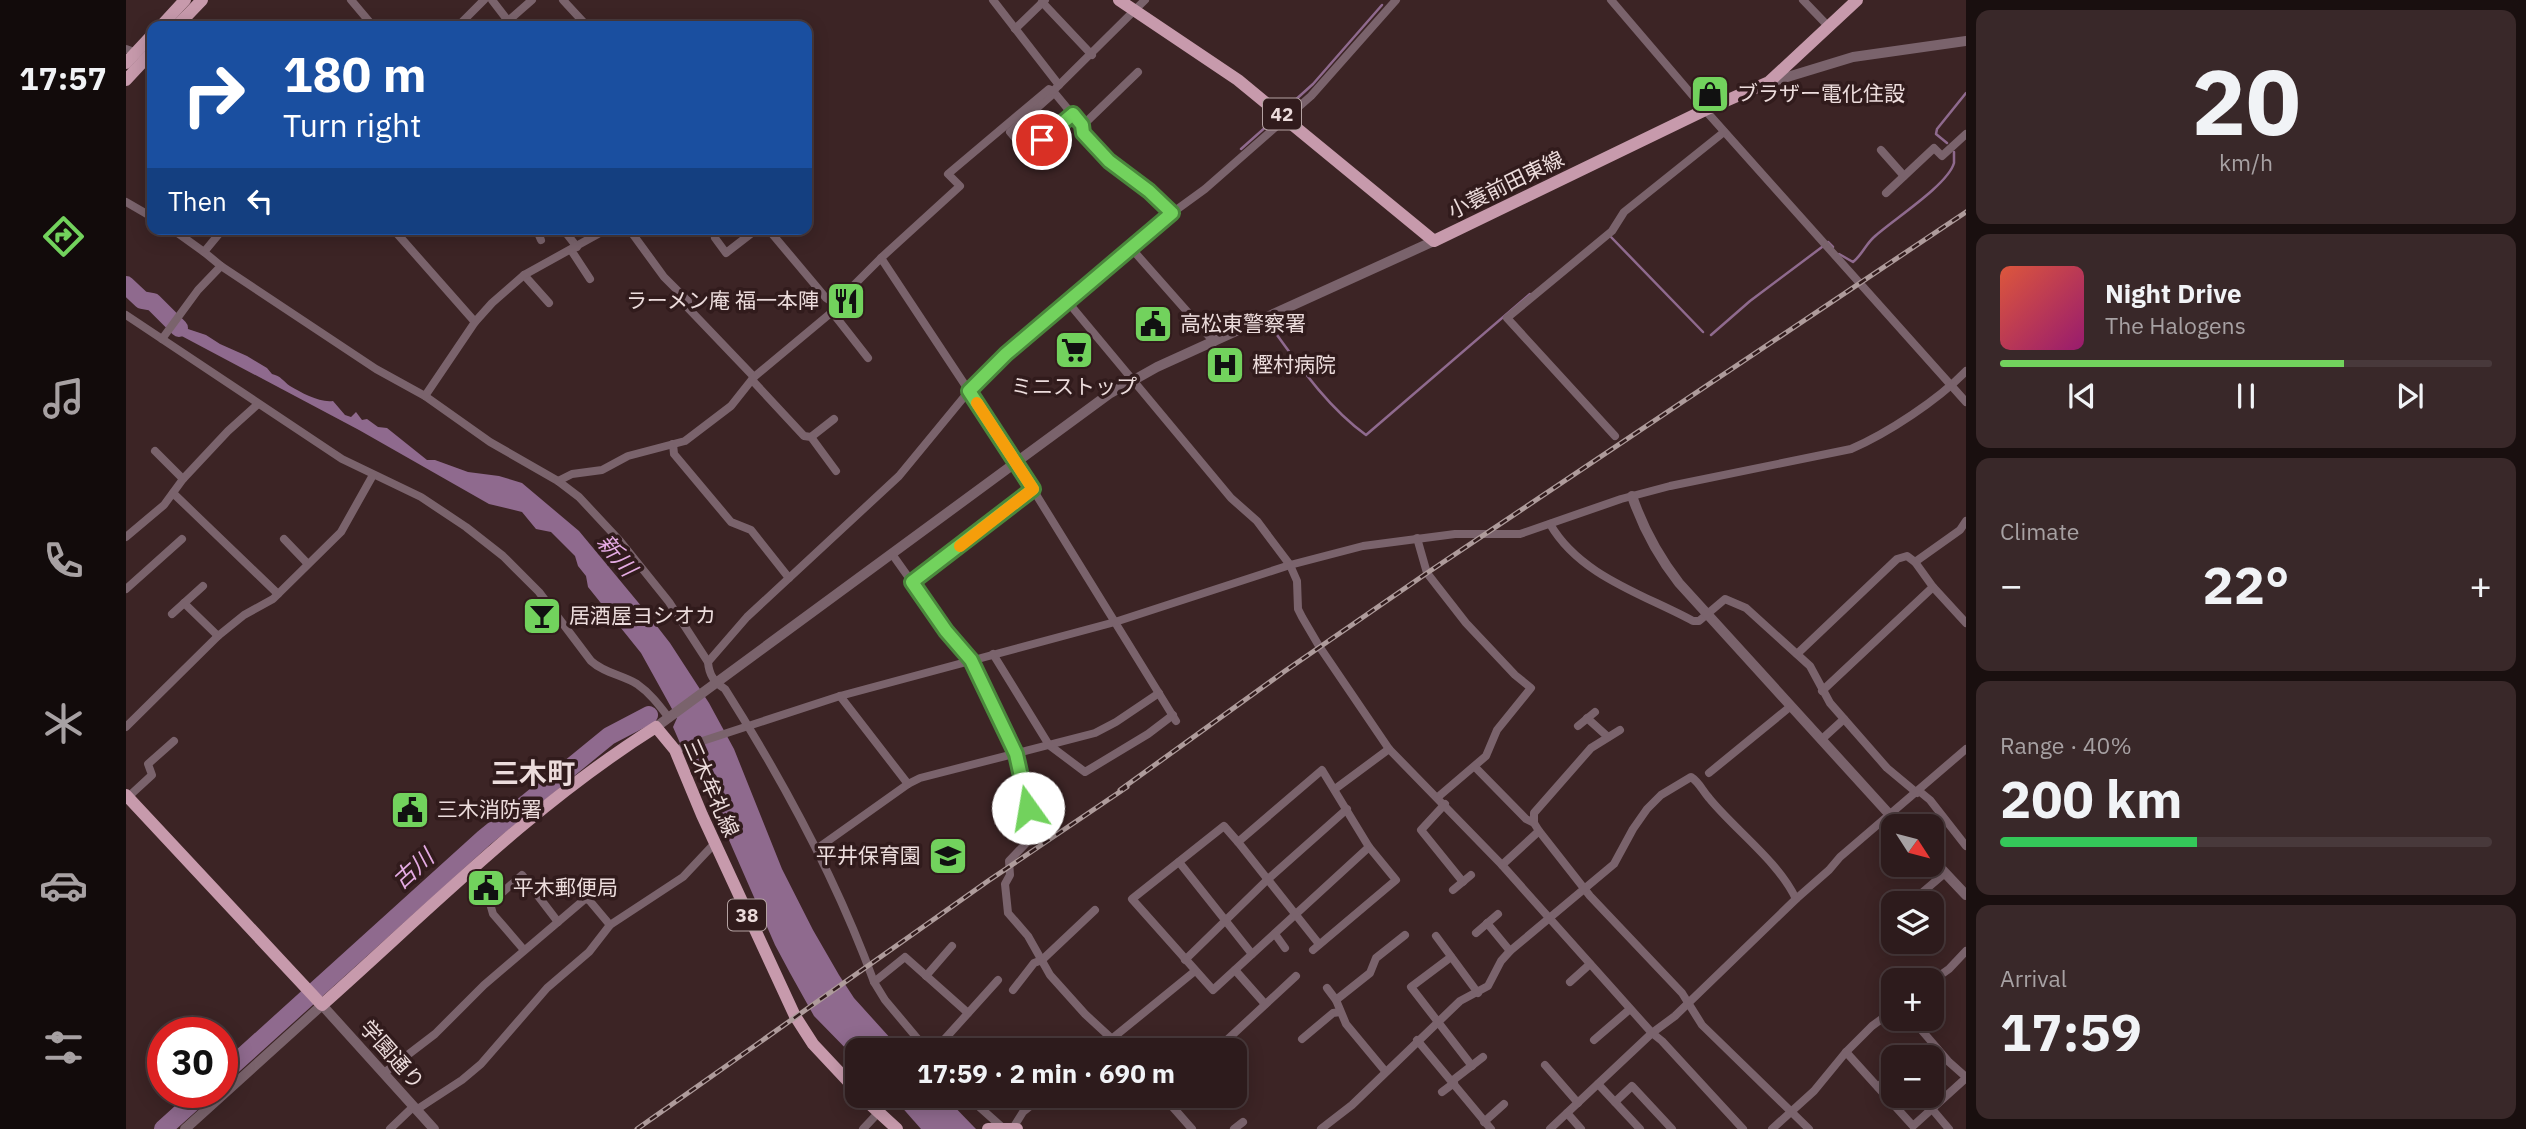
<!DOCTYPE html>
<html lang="en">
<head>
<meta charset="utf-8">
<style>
  :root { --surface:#2d1b1c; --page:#392829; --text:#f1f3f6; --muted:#a7a1a3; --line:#48393b; --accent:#72d25d }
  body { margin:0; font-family:"IBM Plex Sans","Noto Sans JP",sans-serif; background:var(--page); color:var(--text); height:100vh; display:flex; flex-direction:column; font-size:26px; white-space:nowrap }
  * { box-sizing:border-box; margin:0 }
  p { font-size:23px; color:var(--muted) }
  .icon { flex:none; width:38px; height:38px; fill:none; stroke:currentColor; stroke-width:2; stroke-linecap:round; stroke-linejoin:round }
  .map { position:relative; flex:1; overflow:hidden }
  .details { display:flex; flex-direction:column; gap:10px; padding:10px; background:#190f0f; width:560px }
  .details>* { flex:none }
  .top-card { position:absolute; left:21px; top:21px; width:665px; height:214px; border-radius:14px; box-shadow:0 4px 18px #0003,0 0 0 2px var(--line); background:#1a4fa0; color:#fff; overflow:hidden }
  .needle { width:46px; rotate:126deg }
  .controls { position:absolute; left:1755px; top:814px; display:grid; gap:14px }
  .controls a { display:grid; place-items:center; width:63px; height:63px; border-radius:14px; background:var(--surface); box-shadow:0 4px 18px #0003,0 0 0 2px var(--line); font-size:35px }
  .speed { position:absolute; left:21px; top:1017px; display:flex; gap:14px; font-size:35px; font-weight:700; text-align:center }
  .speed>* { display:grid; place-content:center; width:91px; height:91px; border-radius:50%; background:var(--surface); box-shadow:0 4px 18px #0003,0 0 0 2px var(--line); line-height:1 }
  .speed .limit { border:10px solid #d22; background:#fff; color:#111 }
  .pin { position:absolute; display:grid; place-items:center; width:60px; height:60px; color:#fff; margin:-30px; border:4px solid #fff; border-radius:50%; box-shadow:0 2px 7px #0007 }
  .me { position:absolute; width:77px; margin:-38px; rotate:347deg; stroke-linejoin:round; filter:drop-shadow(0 0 5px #0008) }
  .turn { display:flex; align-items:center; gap:24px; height:147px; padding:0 21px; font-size:32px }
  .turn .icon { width:91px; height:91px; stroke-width:2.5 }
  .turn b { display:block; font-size:49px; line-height:60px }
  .then { display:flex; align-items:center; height:66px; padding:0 21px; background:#0003; gap:14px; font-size:26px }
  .big { font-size:52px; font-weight:700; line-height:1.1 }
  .details .tile { flex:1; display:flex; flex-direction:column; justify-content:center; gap:10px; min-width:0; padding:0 24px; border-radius:14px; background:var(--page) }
  .details .dial { align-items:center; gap:0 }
  .dial b { font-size:91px; line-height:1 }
  .song { display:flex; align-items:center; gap:21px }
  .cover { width:84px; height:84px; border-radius:10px; background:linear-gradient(135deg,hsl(10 70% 55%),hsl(320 70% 35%)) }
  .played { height:7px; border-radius:4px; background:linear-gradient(90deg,var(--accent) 70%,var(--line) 70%) }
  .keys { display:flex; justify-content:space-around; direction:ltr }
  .heat { display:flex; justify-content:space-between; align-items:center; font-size:38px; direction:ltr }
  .charge { height:10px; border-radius:5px; background:linear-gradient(90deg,#34c759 40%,var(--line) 0) }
  .trip { position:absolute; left:719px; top:1038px; width:402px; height:70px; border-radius:14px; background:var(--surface); box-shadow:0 4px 18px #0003,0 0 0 2px var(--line); font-weight:700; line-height:70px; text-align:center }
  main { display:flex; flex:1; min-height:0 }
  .tab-bar { display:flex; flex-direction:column; width:126px; justify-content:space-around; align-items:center; background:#120b0b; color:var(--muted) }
  .tab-bar .icon { width:49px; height:49px }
  .tab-bar .selected { color:var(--accent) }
  .tab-bar b { font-size:32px; color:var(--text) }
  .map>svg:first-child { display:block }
  .water { fill:#8f6a8e }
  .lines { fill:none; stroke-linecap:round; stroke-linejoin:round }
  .stream { stroke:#8f6a8e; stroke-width:2.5 }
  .river { stroke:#8f6a8e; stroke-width:18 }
  .minor { stroke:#7a636c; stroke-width:8 }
  .tertiary { stroke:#7a636c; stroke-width:10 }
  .primary { stroke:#c79aac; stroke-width:12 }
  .rail-casing { stroke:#ae9b9b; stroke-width:5 }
  .rail { stroke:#311b1c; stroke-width:2.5; stroke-dasharray:8; stroke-linecap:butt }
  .route-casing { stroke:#4a883c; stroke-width:18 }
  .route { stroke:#72d25d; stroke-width:12 }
  .slow { stroke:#f59e0b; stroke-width:12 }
  .labels { text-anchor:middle; stroke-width:7; stroke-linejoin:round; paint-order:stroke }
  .shield { fill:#311b1c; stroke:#b4a2a2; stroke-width:2 }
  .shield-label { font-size:19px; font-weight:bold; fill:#ecdcdc }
  .poi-label { font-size:21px; fill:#ecdcdc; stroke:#311b1c; text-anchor:start }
  .street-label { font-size:21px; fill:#ecdcdc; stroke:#311b1c }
  .water-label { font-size:23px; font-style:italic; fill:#e5abe3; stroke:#311b1c }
  .district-label { font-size:28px; font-weight:bold; fill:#ecdcdc; stroke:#311b1c }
</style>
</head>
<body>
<main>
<nav class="tab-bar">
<b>17:57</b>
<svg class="icon selected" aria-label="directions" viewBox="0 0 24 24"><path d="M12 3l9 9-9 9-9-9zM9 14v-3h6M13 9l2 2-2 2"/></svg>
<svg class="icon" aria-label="music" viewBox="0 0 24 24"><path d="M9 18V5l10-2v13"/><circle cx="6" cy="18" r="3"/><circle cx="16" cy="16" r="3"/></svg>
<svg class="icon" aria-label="phone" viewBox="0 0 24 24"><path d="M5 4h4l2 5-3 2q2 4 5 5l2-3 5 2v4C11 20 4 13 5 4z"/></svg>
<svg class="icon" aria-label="climate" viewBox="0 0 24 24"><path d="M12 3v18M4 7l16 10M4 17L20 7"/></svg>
<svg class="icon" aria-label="car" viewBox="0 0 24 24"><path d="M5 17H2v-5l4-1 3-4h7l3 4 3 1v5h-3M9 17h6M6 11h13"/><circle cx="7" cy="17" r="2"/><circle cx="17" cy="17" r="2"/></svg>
<svg class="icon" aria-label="filters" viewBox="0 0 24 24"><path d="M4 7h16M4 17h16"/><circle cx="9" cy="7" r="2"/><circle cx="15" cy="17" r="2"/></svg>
</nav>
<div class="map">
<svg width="1840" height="1129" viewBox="0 0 1840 1129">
  <rect width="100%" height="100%" fill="#3c2425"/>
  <g class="water">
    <path d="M38 313 59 328 80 335 94 344 121 356 141 368 146 374C155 376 157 381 164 386 176 393 194 403 207 401L219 415 225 417 230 412 236 420 241 419 252 427 261 428 301 460H309L342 472 373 476 396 483 453 531 516 607 544 643 583 703 608 749 656 869 687 930 713 975 728 998 775 1050H732L731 1060 688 1016 664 973 649 945 564 751 557 750 547 727 551 718 515 653 462 587 460 576 452 566 449 556 425 532 410 529 396 512 363 504 233 430 50 333 33 318Z"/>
    <polygon points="766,1096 818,1096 850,1129 795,1129"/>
  </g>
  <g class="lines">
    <g class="stream">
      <polyline points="1156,112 1187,84 1256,5"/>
      <polyline points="1821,143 1810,134 1811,129 1840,93"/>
      <polyline points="1115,149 1151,117"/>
      <polyline points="1485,237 1577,332"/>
      <polyline points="1702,242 1707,247"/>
      <path d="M1713 254 1727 262C1736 255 1740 244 1748 237 1765 221 1822 185 1828 163 1828 162 1828 154 1828 152"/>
      <path d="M1143 324C1172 364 1201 407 1240 435L1404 294"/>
      <polyline points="1585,335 1624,301 1696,247"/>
    </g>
    <g class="river">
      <polyline points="0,285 16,300 27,302 53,328"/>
      <polyline points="96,1075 358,838 483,736 523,715"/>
      <polyline points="37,1129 78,1092"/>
    </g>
    <g class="minor">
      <polyline points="225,0 247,26"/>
      <polyline points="366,0 386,26"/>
      <polyline points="437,0 461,26"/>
      <polyline points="867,0 933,85"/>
      <polyline points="1485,0 1579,110 1840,402"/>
      <polyline points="1677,0 1702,26"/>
      <polyline points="916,2 966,55"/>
      <polyline points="382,21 406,0"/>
      <polyline points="332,26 358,0"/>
      <polyline points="889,29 919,0"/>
      <polyline points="0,49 22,57 26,61"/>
      <polyline points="927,91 956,126 1012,72"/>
      <path d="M956 126C961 152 1002 174 1022 190 1030 196 1038 205 1046 213"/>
      <polyline points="1755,150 1778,176"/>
      <polyline points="901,153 947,114"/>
      <polyline points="911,164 884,132 928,93"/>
      <polyline points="1760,193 1808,148 1816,156 1840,134"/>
      <polyline points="0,202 26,217"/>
      <polyline points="46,229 78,252"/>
      <polyline points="267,229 349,322"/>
      <polyline points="437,229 451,247"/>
      <polyline points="503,229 538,277 562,301 562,308 628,377"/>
      <polyline points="642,229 700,298 709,304 755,258 890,462 1050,721"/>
      <polyline points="589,238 600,253 631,229"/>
      <polyline points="415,240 412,233 416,229"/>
      <polyline points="1005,248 1088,342"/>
      <polyline points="445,250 464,279"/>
      <polyline points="755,258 834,186 822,174 923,89 927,91 1019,0"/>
      <polyline points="95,266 250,369 299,396 364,442 432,481 453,497 494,541 543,602 582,662"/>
      <polyline points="398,275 423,303"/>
      <polyline points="941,301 1105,498 1131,521 1164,565 1171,581 1172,609 1176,617 1193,646 1263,749 1376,865 1526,1033 1536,1041 1617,1129"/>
      <polyline points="706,312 742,358"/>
      <path d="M0 315 216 459 295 497 340 527 377 556 413 592 465 661C478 673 496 675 511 684 524 693 533 705 543 718"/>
      <polyline points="36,339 72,290 95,266 78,252 97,229"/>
      <polyline points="626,380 678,436 685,437 710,471"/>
      <polyline points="299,396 349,322 366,303 398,275 481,229"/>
      <polyline points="1489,436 1381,318 1486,231 1498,212 1598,132"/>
      <polyline points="685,437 708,419"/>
      <polyline points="547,444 548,454 605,522 625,530 663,578"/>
      <polyline points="29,451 57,479"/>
      <polyline points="432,481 446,474 476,470 502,456 559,441 605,406 628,377 706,312 709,304"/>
      <polyline points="47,493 152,594"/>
      <path d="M1424 524C1454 576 1517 594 1567 621H1573L1599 599 1620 608 1684 666 1704 703 1761 768 1791 793"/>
      <polyline points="0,537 38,505 57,479 102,431 132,404"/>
      <polyline points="1291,538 1301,573 1340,623 1389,675 1405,688 1371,730 1360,756 1312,797"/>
      <polyline points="158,539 181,563"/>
      <polyline points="766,554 820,630 845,660 889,754 908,835 883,861 884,875 879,884 882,913 902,936 924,975 959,1014 998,1050"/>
      <polyline points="1789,562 1834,530 1840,521"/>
      <polyline points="786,582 907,489"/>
      <polyline points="0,589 56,539"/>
      <polyline points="58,603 92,636"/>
      <polyline points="46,614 77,586"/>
      <polyline points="867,654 923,745 959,772 1022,734 1047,715"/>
      <polyline points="1671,654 1771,559 1781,556 1789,562 1807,587 1840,623"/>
      <polyline points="1696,691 1807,587"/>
      <polyline points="714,696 782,784"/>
      <polyline points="1461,718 1482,737"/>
      <polyline points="1452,726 1469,712"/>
      <polyline points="0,727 92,636 118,615 147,599 215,532 247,475"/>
      <polyline points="1695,740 1718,719"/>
      <path d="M549 750 714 696 989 622 1164 565 1237 546 1329 534H1394L1495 499 1544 486 1725 449C1762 433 1812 400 1840 371"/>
      <polyline points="1349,767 1400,819 1408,823"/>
      <polygon points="1196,770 1243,847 1087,990 1006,899 1098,826 1112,842"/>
      <polyline points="1583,773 1665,706"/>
      <polyline points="1209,789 1263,749"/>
      <polyline points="1793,791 1804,800 1840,846"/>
      <polyline points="2,797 26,775 22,764 48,741"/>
      <polyline points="1319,804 1295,830 1337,882"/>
      <polyline points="1413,831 1464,896 1556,993 1576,1025 1683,1129"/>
      <polyline points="1112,842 1193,944"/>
      <polyline points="692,848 782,784 794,778 969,733 990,722 1033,693"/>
      <polyline points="1053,862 1126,954"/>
      <polyline points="1376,865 1413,831 1408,823 1408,813 1465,748 1494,730"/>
      <polyline points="1327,890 1345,875"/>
      <polyline points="1784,903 1819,873"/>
      <polyline points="1361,923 1384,951"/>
      <polyline points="1350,933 1372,914"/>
      <polyline points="1149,934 1159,948"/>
      <polyline points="1310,936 1352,993"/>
      <polyline points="398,950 367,914 365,907 368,900 396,875 432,922"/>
      <polyline points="1187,950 1270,880 1243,847"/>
      <polyline points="1325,957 1285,987 1346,1066"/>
      <polyline points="1059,960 1141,880 1221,809"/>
      <polyline points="1109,970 1139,1004"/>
      <polyline points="800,976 826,946"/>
      <polyline points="1806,981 1823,969 1840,951"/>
      <polyline points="748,982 779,957 842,1013"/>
      <polyline points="1444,982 1464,964"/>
      <polyline points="1201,988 1210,1000"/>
      <polyline points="887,990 908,963 916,960 969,910"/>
      <polyline points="1785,1018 1823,1062 1840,1077"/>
      <polyline points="1102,1039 1170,976"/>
      <polyline points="1176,1039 1207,1013 1214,1012"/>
      <polyline points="1291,1040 1365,1129"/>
      <polyline points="1468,1040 1504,1009"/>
      <polyline points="816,1042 872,980"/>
      <path d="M801 1050 759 1000 748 982C710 878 658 782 599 689 588 682 583 675 582 662L621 617 773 476 843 391 880 353 1046 213 1079 189 1185 96 1270 0"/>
      <polyline points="972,1050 1069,971"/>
      <polyline points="1720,1052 1787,1126 1840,1078"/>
      <polyline points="1419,1065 1452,1103"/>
      <polyline points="1259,1071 1220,1024 1210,1000 1244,973 1250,958 1279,935"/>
      <polyline points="258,1073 309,1034 358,985 459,899 463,900 484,925"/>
      <polyline points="1326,1081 1357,1057"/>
      <polyline points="1472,1084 1514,1129"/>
      <polyline points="1752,1087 1768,1072"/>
      <polyline points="1316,1092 1328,1083"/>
      <polyline points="841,1096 877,1128"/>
      <polyline points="1037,1096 1066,1129"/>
      <polyline points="1489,1102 1506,1086 1546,1129"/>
      <polyline points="1806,1109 1823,1129"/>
      <polyline points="290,1110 336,1080 355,1064 421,988 463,952 484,925 557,877 589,843"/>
      <polyline points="1441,1113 1455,1129"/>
      <polyline points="1358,1122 1378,1104"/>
      <polyline points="887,1128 897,1112 917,1096"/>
      <polyline points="264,1129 287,1107"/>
      <polyline points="737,1129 752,1113"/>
      <polyline points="1108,1129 1117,1122"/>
      <path d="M1195 1129 1226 1105 1334 1001 1362 986 1375 961 1384 951 1488 864 1507 829 1521 809 1535 795 1565 777C1573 782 1576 790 1583 798 1609 830 1652 861 1670 899"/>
      <polyline points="1424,1129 1526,1033 1549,1016 1670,899 1703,870 1714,857 1840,749"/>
      <polyline points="1646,1129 1688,1091 1720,1052 1746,1026 1768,1010"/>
    </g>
    <g class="tertiary">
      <polyline points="1645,82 1727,57 1840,41"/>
      <path d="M1506 496C1517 528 1532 556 1553 583L1774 826"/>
      <polyline points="530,727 983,394 1031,367 1308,241"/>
      <polyline points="1806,859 1840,895"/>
      <polyline points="59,1129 196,1005 308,1129"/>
    </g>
    <g class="primary">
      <polyline points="993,0 1112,80 1308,241 1579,110 1643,82 1731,0"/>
      <polyline points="35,26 59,0"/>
      <polyline points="51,26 76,0"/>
      <polyline points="0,63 26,35"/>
      <polyline points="0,80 26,52"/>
      <path d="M0 795 196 1005C304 909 407 804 530 727L549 750 576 815 669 1016 687 1044 732 1092"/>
      <polyline points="735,1096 771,1129"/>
      <polyline points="862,1129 891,1129"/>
    </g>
    <g class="rail-casing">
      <g id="rail">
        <polyline points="994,790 1159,671 1301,573 1840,212"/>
        <polyline points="511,1129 862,881 1001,787"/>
      </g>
    </g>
    <use href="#rail" class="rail"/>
  </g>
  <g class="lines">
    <g class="route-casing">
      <polyline id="route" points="902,808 890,754 845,660 820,631 786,582 907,489 843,391 880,354 1046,213 1023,191 983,161 957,133 956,125 947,114 916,140"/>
    </g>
    <use href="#route" class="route"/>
    <polyline class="slow" points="834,546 907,489 851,403"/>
  </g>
  <defs>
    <g id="shop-square" transform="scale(2.0125)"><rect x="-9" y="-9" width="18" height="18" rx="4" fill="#72d25d" stroke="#311b1c"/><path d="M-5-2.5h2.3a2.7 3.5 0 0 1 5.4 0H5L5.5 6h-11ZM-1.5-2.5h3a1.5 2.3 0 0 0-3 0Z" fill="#111"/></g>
    <g id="restaurant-square" transform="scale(2.0125)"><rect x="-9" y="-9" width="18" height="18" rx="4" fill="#72d25d" stroke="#311b1c"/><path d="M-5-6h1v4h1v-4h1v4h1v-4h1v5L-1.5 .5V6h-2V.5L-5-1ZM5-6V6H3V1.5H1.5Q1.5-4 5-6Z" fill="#111"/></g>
    <g id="civic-square" transform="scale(2.0125)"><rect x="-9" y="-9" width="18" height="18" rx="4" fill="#72d25d" stroke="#311b1c"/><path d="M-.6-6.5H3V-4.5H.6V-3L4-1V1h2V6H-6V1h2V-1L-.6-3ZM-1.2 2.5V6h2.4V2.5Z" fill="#111"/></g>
    <g id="supermarket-square" transform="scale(2.0125)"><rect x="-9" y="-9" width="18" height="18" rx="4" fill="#72d25d" stroke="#311b1c"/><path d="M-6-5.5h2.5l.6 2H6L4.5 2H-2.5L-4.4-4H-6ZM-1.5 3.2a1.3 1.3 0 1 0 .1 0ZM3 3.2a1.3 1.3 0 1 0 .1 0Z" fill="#111"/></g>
    <g id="hospital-square" transform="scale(2.0125)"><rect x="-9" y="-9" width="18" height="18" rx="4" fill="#72d25d" stroke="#311b1c"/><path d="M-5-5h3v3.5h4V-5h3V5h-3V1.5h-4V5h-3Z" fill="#111"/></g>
    <g id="bar-square" transform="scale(2.0125)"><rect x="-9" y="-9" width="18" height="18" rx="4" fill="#72d25d" stroke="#311b1c"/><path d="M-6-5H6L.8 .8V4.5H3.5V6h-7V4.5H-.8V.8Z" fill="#111"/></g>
    <g id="school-square" transform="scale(2.0125)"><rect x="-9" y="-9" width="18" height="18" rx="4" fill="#72d25d" stroke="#311b1c"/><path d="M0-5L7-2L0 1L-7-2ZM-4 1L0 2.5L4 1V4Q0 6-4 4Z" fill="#111"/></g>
  </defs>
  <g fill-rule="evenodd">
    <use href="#shop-square" x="1584" y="94"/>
    <use href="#restaurant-square" x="720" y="301"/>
    <use href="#civic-square" x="1027" y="324"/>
    <use href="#supermarket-square" x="948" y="350"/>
    <use href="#hospital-square" x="1099" y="365"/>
    <use href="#bar-square" x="416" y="616"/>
    <use href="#civic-square" x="284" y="810"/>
    <use href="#school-square" x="822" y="856"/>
    <use href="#civic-square" x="360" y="888"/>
  </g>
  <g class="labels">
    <g class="shield">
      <rect x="1137" y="98.5" width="38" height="31" rx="5"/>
      <rect x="602" y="899.5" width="38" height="31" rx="5"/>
    </g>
    <g class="shield-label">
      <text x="1156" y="121">42</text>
      <text x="621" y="922">38</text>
    </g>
    <g class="poi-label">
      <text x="1611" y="101">ブラザー電化住設</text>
      <text x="693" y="308" text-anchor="end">ラーメン庵 福一本陣</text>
      <text x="1054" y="331">高松東警察署</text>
      <text x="1126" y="372">樫村病院</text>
      <text x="948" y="394" text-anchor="middle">ミニストップ</text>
      <text x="443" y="623">居酒屋ヨシオカ</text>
      <text x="311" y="817">三木消防署</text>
      <text x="795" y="863" text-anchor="end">平井保育園</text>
      <text x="387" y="895">平木郵便局</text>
    </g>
    <g class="street-label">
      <text transform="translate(1380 185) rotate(-26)" y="7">小蓑前田東線</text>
      <text transform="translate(585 788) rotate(66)" y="7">三木牟礼線</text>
      <text transform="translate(266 1055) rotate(48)" y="7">学園通り</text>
    </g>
    <g class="water-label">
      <text transform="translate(491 555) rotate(50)" y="8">新川</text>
      <text transform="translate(287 869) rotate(-42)" y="8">古川</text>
    </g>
    <g class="district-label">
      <text x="407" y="783">三木町</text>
    </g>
  </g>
</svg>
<div class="controls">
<a><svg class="needle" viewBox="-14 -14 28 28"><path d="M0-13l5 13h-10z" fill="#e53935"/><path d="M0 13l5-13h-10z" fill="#a7a1a3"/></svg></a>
<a><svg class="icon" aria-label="layers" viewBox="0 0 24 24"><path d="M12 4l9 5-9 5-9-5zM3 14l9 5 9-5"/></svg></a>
<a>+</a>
<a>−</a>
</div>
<div class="speed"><div class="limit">30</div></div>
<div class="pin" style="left:916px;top:140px;background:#d93025"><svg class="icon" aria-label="arrive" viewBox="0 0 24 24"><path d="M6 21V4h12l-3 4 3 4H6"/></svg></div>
<svg class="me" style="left:902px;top:808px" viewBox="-20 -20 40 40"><circle r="19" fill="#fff"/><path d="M0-13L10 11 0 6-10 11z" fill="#72d25d"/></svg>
<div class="trip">17:59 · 2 min · 690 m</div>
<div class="top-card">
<div class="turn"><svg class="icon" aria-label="right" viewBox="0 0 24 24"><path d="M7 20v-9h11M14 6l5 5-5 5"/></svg><div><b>180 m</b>Turn right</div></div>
<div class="then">Then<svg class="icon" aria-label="left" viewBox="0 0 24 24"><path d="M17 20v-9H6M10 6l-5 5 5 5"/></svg></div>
</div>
</div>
<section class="details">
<div class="tile dial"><b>20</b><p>km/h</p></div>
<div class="tile">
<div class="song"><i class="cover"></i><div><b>Night Drive</b><p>The Halogens</p></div></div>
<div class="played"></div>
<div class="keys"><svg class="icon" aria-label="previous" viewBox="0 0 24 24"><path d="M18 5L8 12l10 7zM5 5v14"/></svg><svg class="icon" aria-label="pause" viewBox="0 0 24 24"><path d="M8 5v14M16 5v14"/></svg><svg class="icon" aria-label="next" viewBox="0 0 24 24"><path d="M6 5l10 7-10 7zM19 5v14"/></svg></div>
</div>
<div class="tile"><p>Climate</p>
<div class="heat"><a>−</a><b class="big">22°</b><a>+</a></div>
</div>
<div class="tile"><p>Range · 40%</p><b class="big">200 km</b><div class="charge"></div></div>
<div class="tile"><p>Arrival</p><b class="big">17:59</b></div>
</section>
</main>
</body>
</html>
